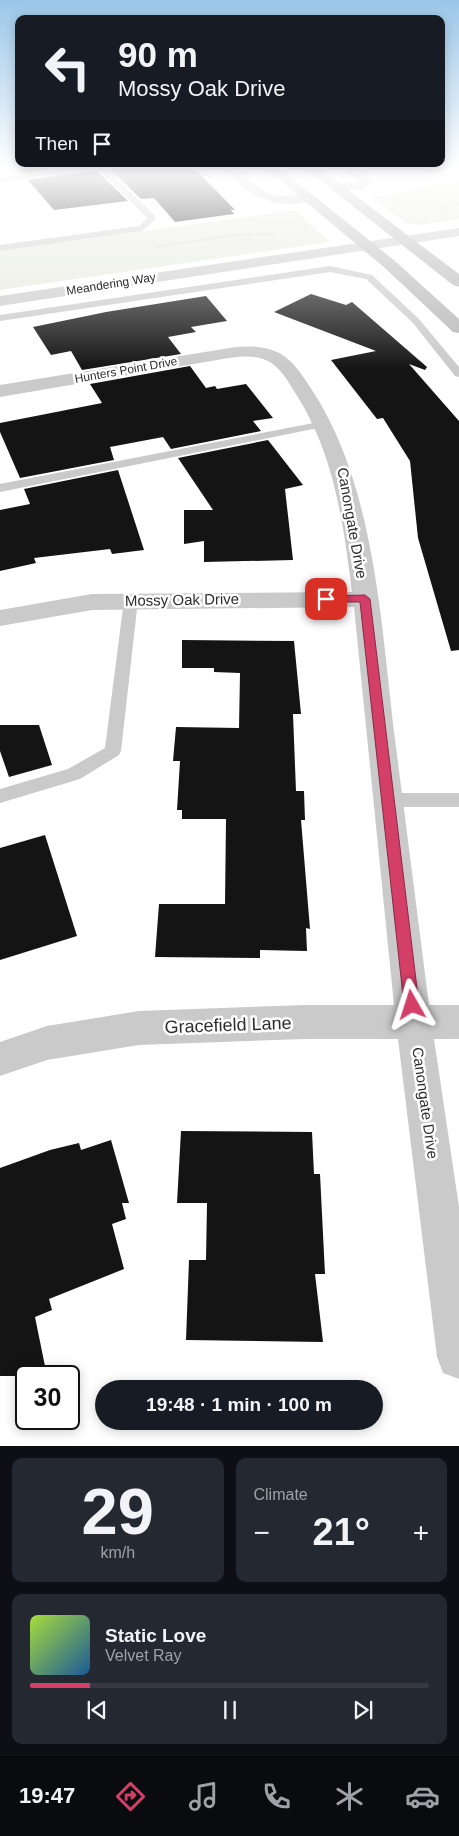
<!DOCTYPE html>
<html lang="en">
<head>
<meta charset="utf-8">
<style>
  :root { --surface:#171b24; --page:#242831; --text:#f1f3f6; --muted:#9ea1a6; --line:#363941; --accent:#d43f68 }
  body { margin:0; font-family:Arial,sans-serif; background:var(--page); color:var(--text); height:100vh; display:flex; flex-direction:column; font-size:19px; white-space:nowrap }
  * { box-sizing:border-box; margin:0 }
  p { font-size:16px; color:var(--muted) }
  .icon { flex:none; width:28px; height:28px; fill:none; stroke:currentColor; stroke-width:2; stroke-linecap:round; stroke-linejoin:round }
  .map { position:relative; height:1446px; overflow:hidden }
  .drawer { display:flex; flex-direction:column; gap:12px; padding:12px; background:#0d0f14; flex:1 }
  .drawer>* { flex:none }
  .guide { position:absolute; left:15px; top:15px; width:430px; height:152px; border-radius:10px; box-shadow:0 2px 12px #0003; background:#171b24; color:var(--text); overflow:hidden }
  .speed { position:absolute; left:15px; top:1365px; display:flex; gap:10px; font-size:25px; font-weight:700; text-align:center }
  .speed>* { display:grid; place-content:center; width:65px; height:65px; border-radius:50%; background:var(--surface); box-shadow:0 2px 12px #0003; line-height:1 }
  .speed .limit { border:2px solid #111; border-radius:8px; background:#fff; color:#111 }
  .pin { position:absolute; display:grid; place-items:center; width:42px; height:42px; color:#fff; margin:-21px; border-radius:10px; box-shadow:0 2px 8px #0006 }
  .me { position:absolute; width:55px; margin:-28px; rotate:354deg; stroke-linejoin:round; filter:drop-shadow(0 0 4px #0008) }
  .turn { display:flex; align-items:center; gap:18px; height:105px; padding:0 20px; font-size:22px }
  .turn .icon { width:65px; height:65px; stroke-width:2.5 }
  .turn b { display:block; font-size:35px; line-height:42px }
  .then { display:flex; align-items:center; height:48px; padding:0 20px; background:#0003; gap:10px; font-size:19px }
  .big { font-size:38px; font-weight:700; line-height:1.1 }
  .drawer .widget { flex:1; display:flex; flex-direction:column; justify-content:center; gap:8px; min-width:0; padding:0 18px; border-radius:10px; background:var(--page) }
  .drawer .dial { align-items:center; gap:0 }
  .dial b { font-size:65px; line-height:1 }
  .song { display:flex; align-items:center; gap:15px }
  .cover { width:60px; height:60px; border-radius:8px; background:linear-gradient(135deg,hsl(80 70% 55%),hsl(210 70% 35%)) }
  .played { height:5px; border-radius:2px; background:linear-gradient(90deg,var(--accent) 15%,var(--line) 15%) }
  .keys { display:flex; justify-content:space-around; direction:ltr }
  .heat { display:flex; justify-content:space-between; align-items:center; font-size:28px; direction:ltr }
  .drawer .tiles { flex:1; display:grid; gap:12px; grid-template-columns:1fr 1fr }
  .widget:last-child { grid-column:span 2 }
  .trip { position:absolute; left:95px; top:1380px; width:288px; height:50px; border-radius:25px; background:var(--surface); box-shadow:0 2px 12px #0003; font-weight:700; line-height:50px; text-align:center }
  .menu { display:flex; height:80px; justify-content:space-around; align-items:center; background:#090b0e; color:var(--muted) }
  .menu .icon { width:35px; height:35px }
  .menu .current { color:var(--accent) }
  .menu b { font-size:22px; color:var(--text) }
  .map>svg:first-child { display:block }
  .green { fill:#e6e9dc }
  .building { fill:#141414 }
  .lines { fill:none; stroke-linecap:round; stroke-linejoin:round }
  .path { stroke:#cacaca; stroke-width:2; stroke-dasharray:1 1; stroke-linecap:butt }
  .service { fill:#cacaca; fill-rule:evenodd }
  .minor { fill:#cacaca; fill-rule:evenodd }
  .tertiary { fill:#cacaca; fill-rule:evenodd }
  .secondary { fill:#b7b7b7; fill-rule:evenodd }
  .route { fill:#d43f68; stroke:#8a2944 }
  .labels { text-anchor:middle; stroke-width:5; stroke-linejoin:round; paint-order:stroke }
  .far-street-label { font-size:12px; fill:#2d2d2d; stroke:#fff }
  .street-label { font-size:15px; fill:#2d2d2d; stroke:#fff }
  .near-street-label { font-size:18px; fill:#2d2d2d; stroke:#fff }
</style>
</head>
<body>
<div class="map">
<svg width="459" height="1446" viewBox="0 0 459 1446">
  <rect width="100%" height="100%" fill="#fff"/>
  <g class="green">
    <polygon points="459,180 459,219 418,225 406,223 372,198"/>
    <polygon points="295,210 330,242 0,290 0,251"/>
  </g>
  <g class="building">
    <polygon points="17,166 66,166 23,173"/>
    <polygon points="107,166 192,166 235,210 231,210 234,214 175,222 154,198 141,199"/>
    <polygon points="96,170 128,201 54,210 28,180"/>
    <polygon points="311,294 346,305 352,302 427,367 425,370 409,364 459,421 459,650 451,651 418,538 410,461 383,418 377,419 331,360 376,351 274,312"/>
    <polygon points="206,296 227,321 191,327 196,332 168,337 181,354 82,370 71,351 51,355 33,327 106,312"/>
    <polygon points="190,366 206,388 215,386 217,389 246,384 273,418 253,421 261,431 171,449 163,437 110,447 114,460 20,478 0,432 0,423 102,403 90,384"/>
    <polygon points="268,440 303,485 285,489 293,560 204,562 204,541 184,544 184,510 213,510 178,458"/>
    <polygon points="118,470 144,550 112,554 110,549 34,558 36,563 0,571 0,510 30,504 24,489"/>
    <polygon points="182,640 294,641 301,714 293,714 296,791 304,791 305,820 301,820 310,929 306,928 307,951 260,950 260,958 155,957 159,904 225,904 226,819 182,819 182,810 177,810 180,761 173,761 176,727 239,728 240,673 214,672 214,668 182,668"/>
    <polygon points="0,725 39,725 52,765 9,777 0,751"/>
    <polygon points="45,835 77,936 0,960 0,848"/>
    <polygon points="181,1131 312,1132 314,1174 320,1174 325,1274 315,1274 323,1342 186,1340 189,1260 206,1260 207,1203 177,1203"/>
    <polygon points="111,1140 129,1203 122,1203 126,1219 112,1224 124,1269 49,1299 52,1310 35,1317 47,1376 0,1376 0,1168 50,1150 79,1143 81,1150"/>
  </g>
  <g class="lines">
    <g class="path">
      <polyline points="443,208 459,203"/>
      <polyline points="155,247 235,235 273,234"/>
    </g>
    <g class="service">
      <polygon points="81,166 104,166 155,216 155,220 142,231 0,251 0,245 139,226 147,218 97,168 0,182 0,178"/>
      <polygon points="330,266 372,275 419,319 459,367 459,377 455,376 413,323 366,279 330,272 0,321 0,315"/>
      <polygon points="324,421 328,422 328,426 0,492 0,484"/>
      <polygon points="131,595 138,600 121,751 119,755 80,779 0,803 0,789 68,769 105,748 124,600"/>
      <polygon points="388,793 459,793 459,807 388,807 382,805 379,800 382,795"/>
    </g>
    <g class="minor">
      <path d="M222 166H236C248 177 261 194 278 196 288 197 309 190 316 198L314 201C276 210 246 197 222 166Z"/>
      <polygon points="341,166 355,166 373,181 364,189 333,192 331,189 333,186 358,181"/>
      <path d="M236 347C251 346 267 346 281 354 293 361 303 376 310 387 377 486 381 631 396 747 407 833 418 919 429 1005H459V1039H434L459 1207V1379L443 1373 437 1357 398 1039H305L139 1045 47 1060 0 1076V1042L47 1026 139 1011 305 1005H394L354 607 92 610 0 626V610L92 594 352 592C343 521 334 452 294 391 287 379 277 363 263 359 248 354 231 358 217 360L0 397V385Z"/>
    </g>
    <polygon class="tertiary" points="459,228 459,236 0,306 0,296"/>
    <g class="secondary">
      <polygon points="263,166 277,166 395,261 459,319 459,333 453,332 385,268"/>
      <polygon points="302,166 316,166 459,274 459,287 453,285"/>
    </g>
  </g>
  <linearGradient id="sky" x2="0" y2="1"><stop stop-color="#9bc6e8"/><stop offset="0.45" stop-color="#fff"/><stop offset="1" stop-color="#fff" stop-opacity="0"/></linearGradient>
  <rect width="459" height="369" fill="url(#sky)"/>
  <polygon class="route" points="365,595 370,599 419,1005 417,1010 412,1012 406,1010 404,1005 360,602 326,602 321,599 326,596"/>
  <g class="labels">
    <g class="far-street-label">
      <text transform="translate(111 284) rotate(-9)" y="4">Meandering Way</text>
      <text transform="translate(126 370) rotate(-10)" y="4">Hunters Point Drive</text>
    </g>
    <g class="street-label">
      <text transform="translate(352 523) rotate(80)" y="5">Canongate Drive</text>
      <text transform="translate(182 600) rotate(-1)" y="5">Mossy Oak Drive</text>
      <text transform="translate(425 1103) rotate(82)" y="5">Canongate Drive</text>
    </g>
    <g class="near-street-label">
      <text transform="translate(228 1025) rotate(-2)" y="6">Gracefield Lane</text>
    </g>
  </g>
</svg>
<div class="speed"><div class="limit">30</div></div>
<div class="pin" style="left:326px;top:599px;background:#d93025"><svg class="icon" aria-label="arrive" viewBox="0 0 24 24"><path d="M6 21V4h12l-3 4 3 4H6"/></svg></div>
<svg class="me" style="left:412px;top:1005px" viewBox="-20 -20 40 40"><path d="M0-17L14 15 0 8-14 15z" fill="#d43f68" stroke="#fff" stroke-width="4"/></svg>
<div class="trip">19:48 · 1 min · 100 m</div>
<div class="guide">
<div class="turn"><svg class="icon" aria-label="left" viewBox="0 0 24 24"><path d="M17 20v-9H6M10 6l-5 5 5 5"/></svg><div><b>90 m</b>Mossy Oak Drive</div></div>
<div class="then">Then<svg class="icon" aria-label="arrive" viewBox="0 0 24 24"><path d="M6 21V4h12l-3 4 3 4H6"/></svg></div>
</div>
</div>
<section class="drawer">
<div class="tiles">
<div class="widget dial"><b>29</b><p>km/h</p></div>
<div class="widget"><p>Climate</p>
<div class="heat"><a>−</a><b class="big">21°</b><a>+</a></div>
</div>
<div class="widget">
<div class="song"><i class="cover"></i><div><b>Static Love</b><p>Velvet Ray</p></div></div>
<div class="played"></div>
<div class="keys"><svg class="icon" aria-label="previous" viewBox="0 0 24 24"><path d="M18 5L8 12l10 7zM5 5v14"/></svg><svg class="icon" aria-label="pause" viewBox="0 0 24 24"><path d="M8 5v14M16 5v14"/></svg><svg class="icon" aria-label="next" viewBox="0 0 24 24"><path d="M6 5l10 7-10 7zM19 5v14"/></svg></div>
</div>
</div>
</section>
<nav class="menu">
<b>19:47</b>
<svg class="icon current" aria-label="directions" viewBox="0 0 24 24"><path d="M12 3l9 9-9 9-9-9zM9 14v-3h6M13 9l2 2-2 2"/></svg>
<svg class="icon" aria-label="music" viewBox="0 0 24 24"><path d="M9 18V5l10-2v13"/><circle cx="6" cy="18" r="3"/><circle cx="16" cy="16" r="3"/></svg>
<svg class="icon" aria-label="phone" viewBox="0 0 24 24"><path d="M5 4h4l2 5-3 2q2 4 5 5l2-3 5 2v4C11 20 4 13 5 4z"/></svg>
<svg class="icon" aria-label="climate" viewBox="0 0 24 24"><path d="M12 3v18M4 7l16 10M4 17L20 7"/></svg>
<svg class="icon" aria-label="car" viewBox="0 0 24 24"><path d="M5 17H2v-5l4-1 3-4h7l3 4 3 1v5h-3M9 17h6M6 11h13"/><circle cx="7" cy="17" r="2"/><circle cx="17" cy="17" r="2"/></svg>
</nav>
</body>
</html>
